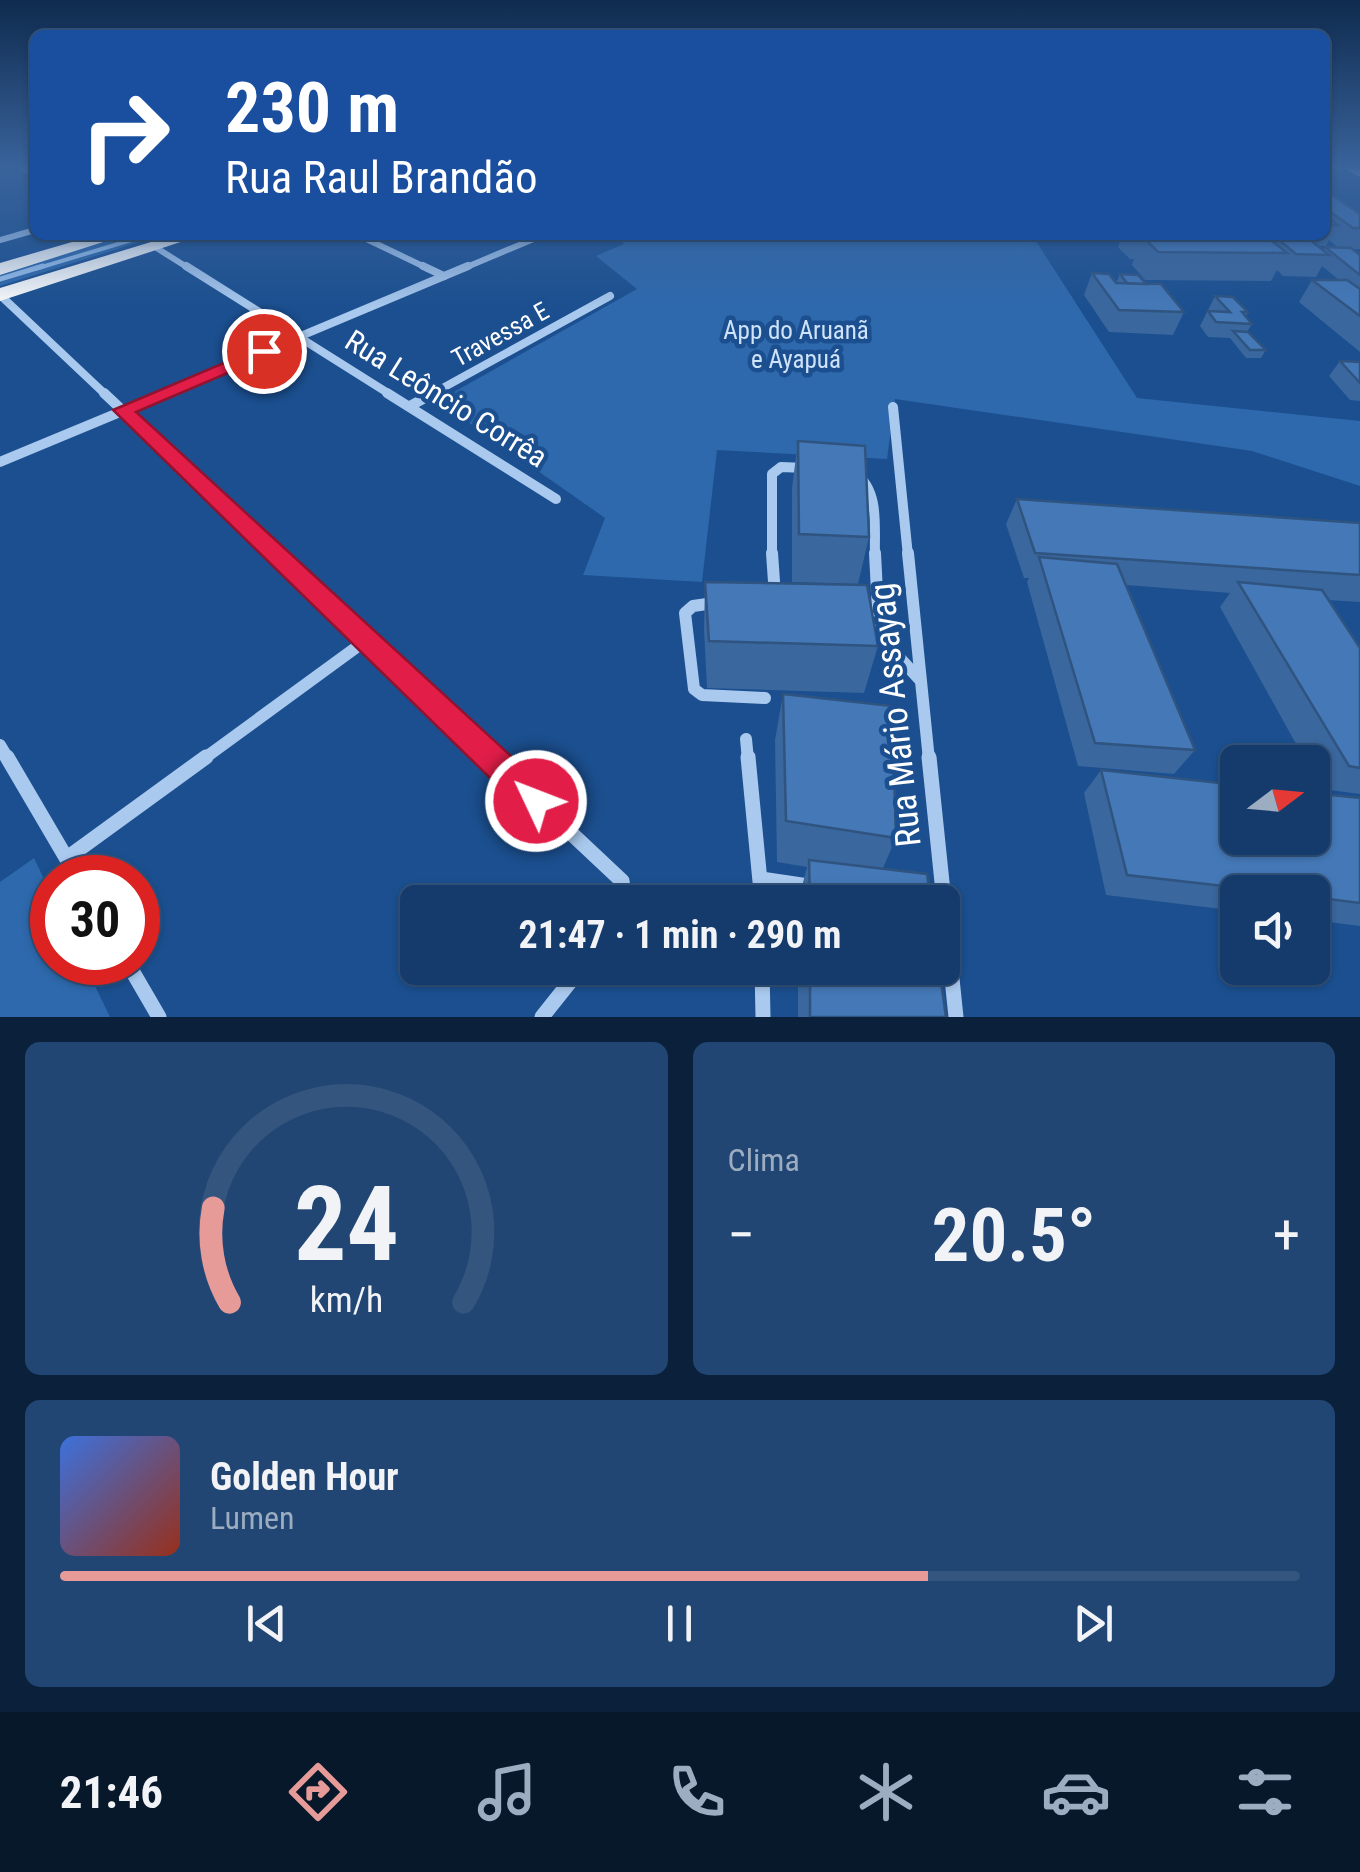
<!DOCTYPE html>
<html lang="pt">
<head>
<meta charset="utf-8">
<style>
  :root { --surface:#143b6b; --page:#214673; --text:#f1f3f6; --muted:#9dadc1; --line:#33557e; --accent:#e69b98 }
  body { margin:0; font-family:"Roboto Condensed",sans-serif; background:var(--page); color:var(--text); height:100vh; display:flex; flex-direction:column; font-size:38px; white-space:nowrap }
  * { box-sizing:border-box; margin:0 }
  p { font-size:32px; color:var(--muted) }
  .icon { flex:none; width:55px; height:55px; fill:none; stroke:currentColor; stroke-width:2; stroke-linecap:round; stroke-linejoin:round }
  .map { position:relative; height:1017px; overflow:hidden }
  .side { display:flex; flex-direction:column; gap:25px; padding:25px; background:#0b203b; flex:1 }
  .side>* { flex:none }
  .guide { position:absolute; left:30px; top:30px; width:1300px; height:210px; border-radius:15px; box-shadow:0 2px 8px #0004,0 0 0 2px var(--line); background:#1a4fa0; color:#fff; overflow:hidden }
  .needle { width:65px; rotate:74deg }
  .fabs { position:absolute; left:1220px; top:745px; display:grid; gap:20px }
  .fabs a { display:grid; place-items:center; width:110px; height:110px; border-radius:15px; background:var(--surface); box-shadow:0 2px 8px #0004,0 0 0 2px var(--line); font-size:50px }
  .speed { position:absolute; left:30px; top:855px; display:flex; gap:20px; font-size:50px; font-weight:700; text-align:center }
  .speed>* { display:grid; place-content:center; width:130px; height:130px; border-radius:50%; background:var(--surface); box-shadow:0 2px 8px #0004,0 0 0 2px var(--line); line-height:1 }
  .speed .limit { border:15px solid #d22; background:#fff; color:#111 }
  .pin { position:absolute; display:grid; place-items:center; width:85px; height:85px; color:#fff; margin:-42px; border:5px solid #fff; border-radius:50%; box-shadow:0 2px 10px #0007 }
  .me { position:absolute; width:110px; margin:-55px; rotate:313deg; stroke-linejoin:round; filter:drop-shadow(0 0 8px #0008) }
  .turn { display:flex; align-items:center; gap:35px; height:210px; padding:0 30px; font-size:45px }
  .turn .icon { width:130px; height:130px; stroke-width:2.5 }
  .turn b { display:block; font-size:70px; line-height:85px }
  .big { font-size:75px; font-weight:700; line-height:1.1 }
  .side .card { flex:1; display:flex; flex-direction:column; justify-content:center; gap:15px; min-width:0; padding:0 35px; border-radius:15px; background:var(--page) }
  .side .dial { align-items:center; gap:0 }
  .dial svg { height:260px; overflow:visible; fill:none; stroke:var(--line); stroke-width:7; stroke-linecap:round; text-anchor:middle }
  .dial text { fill:var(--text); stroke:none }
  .song { display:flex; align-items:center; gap:30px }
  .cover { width:120px; height:120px; border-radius:15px; background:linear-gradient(135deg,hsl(220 70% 55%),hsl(10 70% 35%)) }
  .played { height:10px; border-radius:5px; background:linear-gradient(90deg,var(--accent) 70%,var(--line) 70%) }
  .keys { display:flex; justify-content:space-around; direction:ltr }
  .heat { display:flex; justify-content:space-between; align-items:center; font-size:55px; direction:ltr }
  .side .tiles { flex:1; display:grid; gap:25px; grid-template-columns:1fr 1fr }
  .card:last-child { grid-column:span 2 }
  .trip { position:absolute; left:400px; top:885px; width:560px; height:100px; border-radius:15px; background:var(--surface); box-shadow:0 2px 8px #0004,0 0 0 2px var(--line); font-weight:700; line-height:100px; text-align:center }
  .menu { display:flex; height:160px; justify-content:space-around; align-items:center; background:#08182b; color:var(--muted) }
  .menu .icon { width:70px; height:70px }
  .menu .selected { color:var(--accent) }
  .menu b { font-size:45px; color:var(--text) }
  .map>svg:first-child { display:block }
  .green { fill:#2e69ad }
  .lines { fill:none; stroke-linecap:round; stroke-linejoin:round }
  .stream-far1 { stroke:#9cc4f0; stroke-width:4 }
  .stream { stroke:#9cc4f0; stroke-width:5 }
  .street-far4 { stroke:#a9c9ee; stroke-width:6 }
  .street-far3 { stroke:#a9c9ee; stroke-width:8 }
  .street-far2 { stroke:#a9c9ee; stroke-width:10 }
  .street-far1 { stroke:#a9c9ee; stroke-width:12 }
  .street { stroke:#a9c9ee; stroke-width:15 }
  .primary { fill:#f0f6ff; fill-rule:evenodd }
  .highway { fill:#fff; fill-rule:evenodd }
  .wall { fill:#3a679d; fill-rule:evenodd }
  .building { fill:#4478b7; stroke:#305480; stroke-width:2.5 }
  .route { fill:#e11d48; stroke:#92132f; stroke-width:2.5 }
  .labels { text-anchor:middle; stroke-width:9; stroke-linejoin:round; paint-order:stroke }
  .far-park-label { font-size:25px; fill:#cfe3fa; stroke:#1b4f8f }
  .far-street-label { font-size:25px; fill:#fff; stroke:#1b4f8f }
  .street-label { font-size:30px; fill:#fff; stroke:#1b4f8f }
  .near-street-label { font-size:35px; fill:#fff; stroke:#1b4f8f }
</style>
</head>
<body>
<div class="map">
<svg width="1360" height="1017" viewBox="0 0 1360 1017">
  <rect width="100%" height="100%" fill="#1b4f8f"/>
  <g class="green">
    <polygon points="124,235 162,235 0,286 0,271"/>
    <polygon points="617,235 1032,235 1137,398 1360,421 1360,486 1252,451 895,399 887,459 717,450 702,582 583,575 605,518 438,401 637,289 596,256 624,244"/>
    <polygon points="34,858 52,896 52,962 84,963 110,1017 0,1017 0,882"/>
  </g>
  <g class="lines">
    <polyline class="stream-far1" points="35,269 148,235"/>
    <polyline class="stream" points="0,279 43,266"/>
    <g class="street-far4">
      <polyline points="22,168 35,173"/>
      <polyline points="358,235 429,269"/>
      <polyline points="0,240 35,230"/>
      <polyline points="155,247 190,269"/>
      <polyline points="462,269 543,235"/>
    </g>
    <g class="street-far3">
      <polyline points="186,266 391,395"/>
      <polyline points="423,266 444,276"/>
      <polyline points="0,295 106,395"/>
      <polyline points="160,395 468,266"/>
      <polyline points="430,395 610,296"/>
    </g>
    <g class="street-far2">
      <polyline points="104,393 277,556"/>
      <polyline points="387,393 556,499"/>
      <polyline points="410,406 434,393"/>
      <polyline points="893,407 908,556"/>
      <polyline points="0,462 166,393"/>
      <path d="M856 474C880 491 874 529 875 556"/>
      <polyline points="772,556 772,474 781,467 805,468"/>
    </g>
    <g class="street-far1">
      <polyline points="274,553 493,760"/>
      <polyline points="772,553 775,596"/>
      <polyline points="875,553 879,631"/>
      <polyline points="908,553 929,760"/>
      <polyline points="714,603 693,606 685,613 694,689 702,695 765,698"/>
      <polyline points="864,619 920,680"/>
      <polyline points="746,739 748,760"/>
      <polyline points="0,745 9,760"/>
      <polyline points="202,760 365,641"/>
    </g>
    <g class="street">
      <polyline points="7,757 78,878"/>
      <polyline points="490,757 622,881 625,902"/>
      <polyline points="748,757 762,902"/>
      <polyline points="929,757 956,1017"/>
      <polyline points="67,858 206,757"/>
      <polyline points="761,879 815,887"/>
      <polyline points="127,962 159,1017"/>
      <polyline points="762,968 763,1017"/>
      <polyline points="542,1017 581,968"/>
    </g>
    <polygon class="primary" points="1344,168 1360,168 1360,177"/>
    <g class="highway">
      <polygon points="96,235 125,235 0,275 0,263"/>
      <polygon points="174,235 202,235 0,301 0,288"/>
    </g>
  </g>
  <g class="wall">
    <path d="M1325 190 1360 214V249H1352L1360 255V352L1299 302 1312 280H1339L1322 266 1316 277 1283 276 1277 270 1271 281 1145 280 1132 265 1134 259H1130L1118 247 1120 241H1115L1110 235H1325ZM1329 240 1339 248 1325 247 1323 251 1317 246H1326Z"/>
    <polygon points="1092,273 1116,283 1120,274 1146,284 1184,312 1173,335 1109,332 1084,295"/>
    <polygon points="1215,296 1248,312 1246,316 1252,324 1247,332 1266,350 1261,358 1246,358 1230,338 1208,337 1200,326"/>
    <polygon points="1340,361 1360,362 1360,401 1350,400 1329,376"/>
    <polygon points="798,441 869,537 858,584 792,582 792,488"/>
    <polygon points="1017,499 1360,523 1360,602 1328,600 1360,648 1360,794 1322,789 1312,773 1312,762 1306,762 1220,607 1230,593 1126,585 1195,750 1174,774 1078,766 1027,582 1029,578 1024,578 1006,524"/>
    <polygon points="705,582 878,646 864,693 707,688 704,630"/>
    <polygon points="783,694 896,838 883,868 931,902 798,902 807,867 777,862 775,740"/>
    <polygon points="1101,770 1360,798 1360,926 1312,920 1312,892 1238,892 1238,911 1106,895 1084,793"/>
    <polygon points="798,968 939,968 946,1017 798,1017"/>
  </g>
  <g class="building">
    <polygon points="1325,190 1360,214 1360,228 1353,228 1325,208"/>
    <polygon points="1325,216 1338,225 1325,225"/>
    <polygon points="1211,235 1265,235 1287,253 1158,252 1144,238 1215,238"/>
    <polygon points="1273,235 1304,235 1329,255 1296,254"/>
    <polygon points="1325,247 1351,248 1360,255 1360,275"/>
    <polygon points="1092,273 1109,274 1116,283 1161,284 1184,312 1119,310"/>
    <polygon points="1120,274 1138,275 1146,284 1127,283"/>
    <polygon points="1312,280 1347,280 1360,289 1360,316"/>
    <polygon points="1215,296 1233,297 1248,312 1242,312 1252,324 1216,322 1208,311 1230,312"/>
    <polygon points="1233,331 1248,332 1266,350 1250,350"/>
    <polygon points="1340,361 1360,362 1360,383"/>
    <polygon points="798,441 865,446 869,537 799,534"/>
    <polygon points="1017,499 1360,523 1360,575 1035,553"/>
    <polygon points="1039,557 1117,564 1195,750 1095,743"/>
    <polygon points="705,582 867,585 878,646 709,641"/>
    <polygon points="1238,582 1322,590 1360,648 1360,768 1349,766"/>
    <polygon points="783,694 892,706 896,838 786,821"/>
    <polygon points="1101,770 1238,785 1238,838 1312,838 1312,793 1360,798 1360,903 1312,897 1312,892 1276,892 1127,875"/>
    <polygon points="809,860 927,874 931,902 810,902"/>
    <polygon points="810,968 939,968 946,1017 810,1017"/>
  </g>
  <linearGradient id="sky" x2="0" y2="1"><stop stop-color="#0f2b4f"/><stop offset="0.54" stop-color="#39639b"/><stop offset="1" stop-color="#39639b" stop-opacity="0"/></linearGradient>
  <rect width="1360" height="310" fill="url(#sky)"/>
  <polygon class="route" points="264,346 273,351 270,355 136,412 548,790 552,801 548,812 536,816 525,812 113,410"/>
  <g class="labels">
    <g class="far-park-label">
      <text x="796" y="339">App do Aruanã<tspan x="796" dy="29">e Ayapuá</tspan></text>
    </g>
    <g class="far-street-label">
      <text transform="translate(500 334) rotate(-29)" y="9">Travessa E</text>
    </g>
    <g class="street-label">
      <text transform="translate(446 399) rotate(32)" y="10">Rua Leôncio Corrêa</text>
    </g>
    <g class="near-street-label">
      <text transform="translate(895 715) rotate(-96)" y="12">Rua Mário Assayag</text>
    </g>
  </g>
</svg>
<div class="fabs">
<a><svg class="needle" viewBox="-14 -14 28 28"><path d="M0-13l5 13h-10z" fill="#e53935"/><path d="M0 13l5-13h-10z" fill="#9dadc1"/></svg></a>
<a><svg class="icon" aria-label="sound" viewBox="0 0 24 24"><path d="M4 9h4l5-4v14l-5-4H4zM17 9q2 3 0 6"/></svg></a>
</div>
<div class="speed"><div class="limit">30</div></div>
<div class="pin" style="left:264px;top:351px;background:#d93025"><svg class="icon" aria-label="arrive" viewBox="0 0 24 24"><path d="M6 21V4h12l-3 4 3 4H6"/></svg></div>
<svg class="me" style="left:536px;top:801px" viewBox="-20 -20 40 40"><circle r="17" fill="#e11d48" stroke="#fff" stroke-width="3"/><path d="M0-11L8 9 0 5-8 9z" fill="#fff"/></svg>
<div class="trip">21:47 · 1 min · 290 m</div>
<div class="guide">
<div class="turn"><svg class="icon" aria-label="right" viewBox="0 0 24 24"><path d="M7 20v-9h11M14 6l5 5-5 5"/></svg><div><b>230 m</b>Rua Raul Brandão</div></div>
</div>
</div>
<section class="side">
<div class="tiles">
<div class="card dial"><svg viewBox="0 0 100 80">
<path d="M14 69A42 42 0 1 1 86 69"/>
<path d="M14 69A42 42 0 0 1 9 40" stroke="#e69b98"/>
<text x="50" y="56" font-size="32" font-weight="700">24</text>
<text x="50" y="72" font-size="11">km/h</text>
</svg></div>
<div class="card"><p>Clima</p>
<div class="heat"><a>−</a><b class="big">20.5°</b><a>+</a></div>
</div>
<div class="card">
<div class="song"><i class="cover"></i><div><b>Golden Hour</b><p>Lumen</p></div></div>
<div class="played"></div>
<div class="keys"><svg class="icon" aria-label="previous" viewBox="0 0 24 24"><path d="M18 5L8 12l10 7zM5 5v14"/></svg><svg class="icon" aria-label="pause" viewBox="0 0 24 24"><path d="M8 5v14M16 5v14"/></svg><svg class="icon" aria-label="next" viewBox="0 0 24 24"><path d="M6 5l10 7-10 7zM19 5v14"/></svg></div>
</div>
</div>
</section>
<nav class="menu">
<b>21:46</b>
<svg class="icon selected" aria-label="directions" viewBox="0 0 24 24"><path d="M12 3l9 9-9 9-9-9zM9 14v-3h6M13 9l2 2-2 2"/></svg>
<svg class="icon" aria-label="music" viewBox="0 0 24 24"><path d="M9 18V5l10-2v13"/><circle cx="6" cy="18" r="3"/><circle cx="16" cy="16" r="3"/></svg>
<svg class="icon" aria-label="phone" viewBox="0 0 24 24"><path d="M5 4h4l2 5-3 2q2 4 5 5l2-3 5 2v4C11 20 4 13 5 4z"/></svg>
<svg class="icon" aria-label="climate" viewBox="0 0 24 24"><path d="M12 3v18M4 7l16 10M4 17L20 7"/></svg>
<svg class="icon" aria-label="car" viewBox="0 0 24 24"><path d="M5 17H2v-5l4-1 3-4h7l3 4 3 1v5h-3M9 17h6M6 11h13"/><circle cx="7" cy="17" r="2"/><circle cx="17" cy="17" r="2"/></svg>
<svg class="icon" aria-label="filters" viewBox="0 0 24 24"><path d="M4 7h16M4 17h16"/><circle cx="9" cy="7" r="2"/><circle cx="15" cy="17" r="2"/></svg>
</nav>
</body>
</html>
